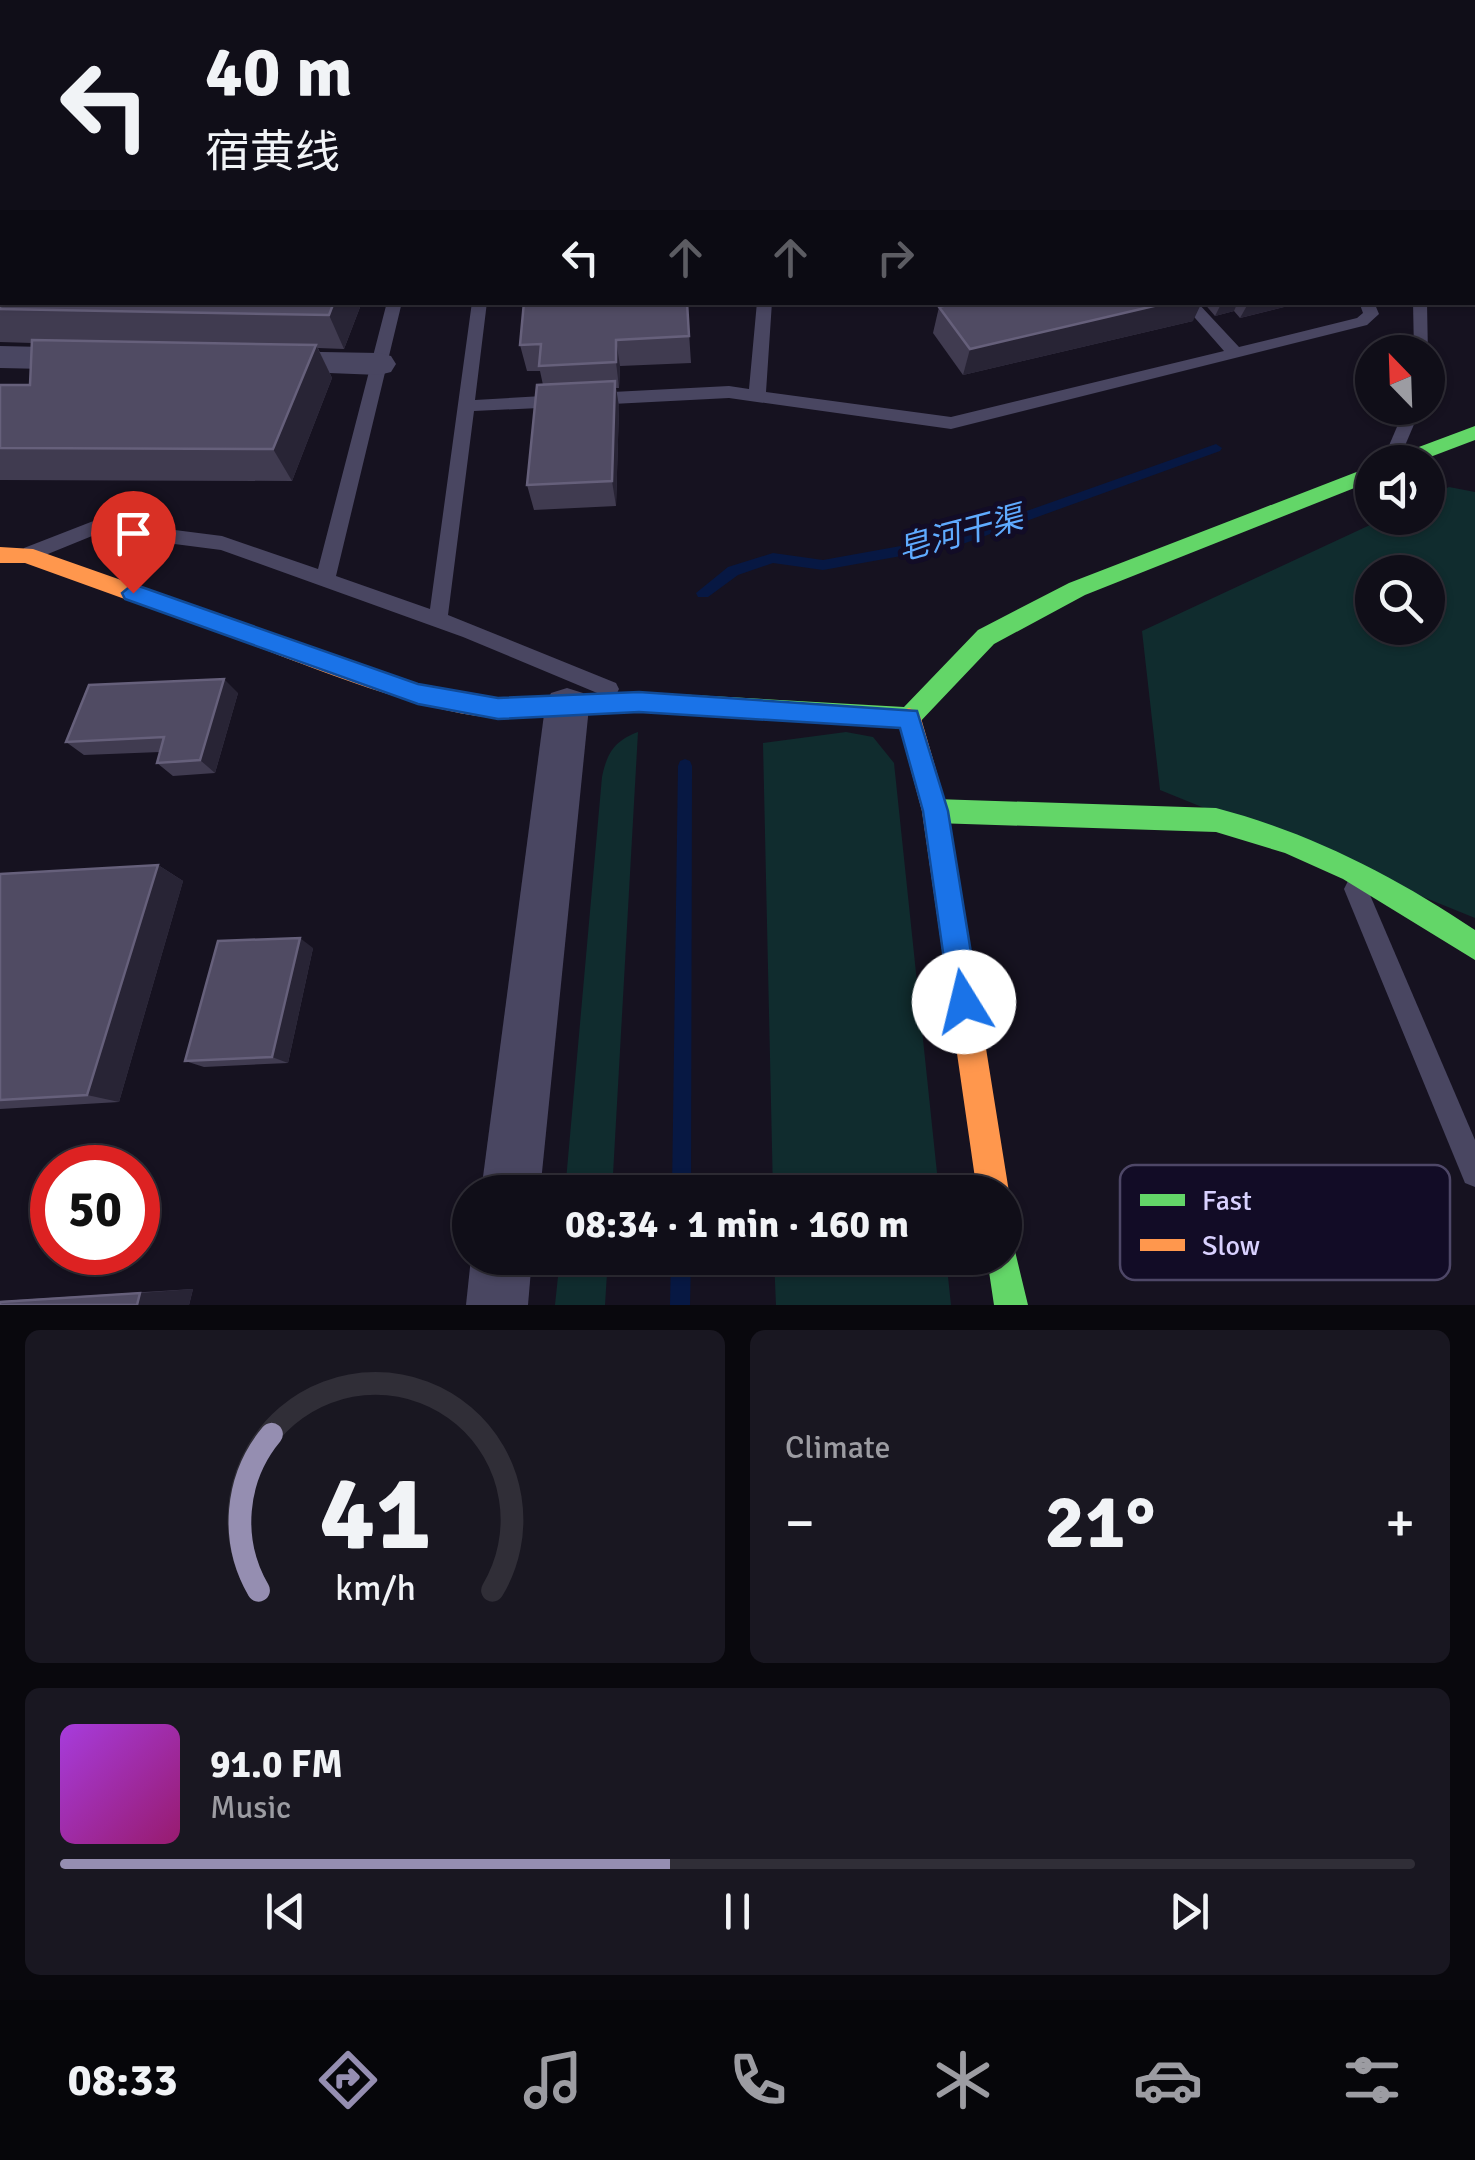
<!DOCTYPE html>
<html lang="en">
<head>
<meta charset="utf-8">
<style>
  :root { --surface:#100e18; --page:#191721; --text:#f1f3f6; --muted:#9c9ca2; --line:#302e37; --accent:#958eb1 }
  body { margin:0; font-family:Signika,"Noto Sans SC",sans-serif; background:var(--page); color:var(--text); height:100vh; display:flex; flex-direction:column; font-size:38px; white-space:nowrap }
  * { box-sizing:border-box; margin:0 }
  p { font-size:32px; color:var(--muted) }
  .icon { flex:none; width:55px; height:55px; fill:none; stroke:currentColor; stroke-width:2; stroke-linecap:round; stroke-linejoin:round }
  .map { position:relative; height:1305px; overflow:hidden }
  .side { display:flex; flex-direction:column; gap:25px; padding:25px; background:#09080d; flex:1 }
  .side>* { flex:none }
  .guide { position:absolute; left:0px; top:0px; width:1475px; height:305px; box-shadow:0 2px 8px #0004,0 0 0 2px var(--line); background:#100e18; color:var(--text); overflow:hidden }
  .needle { width:65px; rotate:337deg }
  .tools { position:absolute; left:1355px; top:335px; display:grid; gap:20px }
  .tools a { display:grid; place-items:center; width:90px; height:90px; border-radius:50%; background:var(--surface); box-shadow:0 2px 8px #0004,0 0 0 2px var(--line); font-size:50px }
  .speed { position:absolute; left:30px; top:1145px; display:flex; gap:20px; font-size:50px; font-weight:700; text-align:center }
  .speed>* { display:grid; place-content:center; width:130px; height:130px; border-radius:50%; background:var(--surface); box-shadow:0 2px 8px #0004,0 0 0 2px var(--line); line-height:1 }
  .speed .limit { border:15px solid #d22; background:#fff; color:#111 }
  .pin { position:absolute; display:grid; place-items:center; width:85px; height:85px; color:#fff; margin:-102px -42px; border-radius:50% 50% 50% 0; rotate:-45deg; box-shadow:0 0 10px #0007 }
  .pin .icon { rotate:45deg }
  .me { position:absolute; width:110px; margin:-55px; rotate:351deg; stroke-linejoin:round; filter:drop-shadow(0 0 8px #0008) }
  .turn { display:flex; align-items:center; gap:35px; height:210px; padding:0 40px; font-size:45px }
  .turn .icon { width:130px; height:130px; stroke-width:2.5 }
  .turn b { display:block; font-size:70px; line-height:85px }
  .lanes { display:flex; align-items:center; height:95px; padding:0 40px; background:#0003; justify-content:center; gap:50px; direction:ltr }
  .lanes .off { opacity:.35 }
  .big { font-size:75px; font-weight:700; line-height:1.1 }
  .side .tile { flex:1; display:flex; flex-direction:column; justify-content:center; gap:15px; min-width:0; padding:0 35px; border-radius:15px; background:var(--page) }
  .side .dial { align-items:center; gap:0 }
  .dial svg { height:260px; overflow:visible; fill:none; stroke:var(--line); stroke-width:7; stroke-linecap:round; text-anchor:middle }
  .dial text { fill:var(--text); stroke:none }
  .song { display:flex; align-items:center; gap:30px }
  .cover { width:120px; height:120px; border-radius:15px; background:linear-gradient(135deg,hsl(280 70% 55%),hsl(320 70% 35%)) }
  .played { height:10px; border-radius:5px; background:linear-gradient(90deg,var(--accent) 45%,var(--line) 45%) }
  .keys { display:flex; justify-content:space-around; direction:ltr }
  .heat { display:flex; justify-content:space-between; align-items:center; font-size:55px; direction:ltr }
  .side .tiles { flex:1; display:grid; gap:25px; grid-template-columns:1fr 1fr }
  .tile:last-child { grid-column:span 2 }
  .trip { position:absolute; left:452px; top:1175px; width:570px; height:100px; border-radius:50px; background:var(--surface); box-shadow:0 2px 8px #0004,0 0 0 2px var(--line); font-weight:700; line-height:100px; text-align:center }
  .tab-bar { display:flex; height:160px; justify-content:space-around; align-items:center; background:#06060a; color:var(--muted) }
  .tab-bar .icon { width:70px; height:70px }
  .tab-bar .active { color:var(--accent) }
  .tab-bar b { font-size:45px; color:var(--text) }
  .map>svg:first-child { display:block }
  .green { fill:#102c2e; fill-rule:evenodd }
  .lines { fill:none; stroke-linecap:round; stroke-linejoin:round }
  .stream { fill:#071843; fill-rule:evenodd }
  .lane { fill:#494661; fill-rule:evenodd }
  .street { fill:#494661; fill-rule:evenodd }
  .fast { fill:#63d668; fill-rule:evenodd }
  .slow { fill:#ff974d; fill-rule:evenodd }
  .wall { fill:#403b50 }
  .shaded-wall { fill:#282435 }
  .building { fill:#504b63; stroke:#66607b; stroke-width:2.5 }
  .route { fill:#1a73e8; stroke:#114b97; stroke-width:2.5 }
  .labels { text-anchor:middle; stroke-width:10; stroke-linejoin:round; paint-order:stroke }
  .water-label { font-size:32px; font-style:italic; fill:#5fabff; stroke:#120c26 }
  .key { fill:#120c26; stroke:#4e4767; stroke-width:2.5 }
  .key-label { font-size:28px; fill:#d9d1ff }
</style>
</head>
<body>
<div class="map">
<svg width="1475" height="1305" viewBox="0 0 1475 1305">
  <rect width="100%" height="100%" fill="#161220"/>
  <g class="green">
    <path d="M1449 487 1475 492V918L1160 790 1142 631 1385 518H1428V497ZM1372 572H1428V628H1372Z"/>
    <path d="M638 732 612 1192H565L602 777C607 753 614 741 638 732Z"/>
    <polygon points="846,732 873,737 894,763 939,1192 773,1192 763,743"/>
    <polygon points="560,1258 608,1258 605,1305 555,1305"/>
    <polygon points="774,1258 946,1258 951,1305 776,1305"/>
  </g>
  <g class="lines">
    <g class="stream">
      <polygon points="847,0 855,0 856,2 849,2"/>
      <polygon points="1216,444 1222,448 1220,451 957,546 823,570 773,563 738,575 708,597 698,597 696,593 728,567 773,553 823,560 956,536"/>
      <polygon points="685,759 690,761 692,766 691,1192 672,1192 678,766 680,761"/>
      <polygon points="671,1258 691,1258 690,1305 670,1305"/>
    </g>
    <g class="lane">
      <polygon points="1472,217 1475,218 1475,236 1472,236"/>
      <polygon points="387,302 402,302 336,576 430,609 472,302 487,302 475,400 560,395 568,401 560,407 474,411 448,615 616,683 619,689 616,695 609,698 602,695 463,637 221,550 97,534 38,558 24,558 22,553 24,548 96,520 222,536 318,569"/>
      <polygon points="757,302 772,302 766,392 951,417 1224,351 1181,302 1197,302 1239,347 1357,318 1363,313 1359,302 1374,302 1379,314 1367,325 951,429 729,398 593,405 585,399 593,393 729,386 749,389"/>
      <polygon points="1413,302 1427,302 1428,356 1428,352 1414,352"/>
      <polygon points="1405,408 1421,408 1398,462 1382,462"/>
      <polygon points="1356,878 1364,881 1475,1140 1475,1187 1465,1183 1344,889 1348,881"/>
    </g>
    <g class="street">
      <polygon points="0,346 89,348 101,351 106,359 101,367 89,370 0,368"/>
      <polygon points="265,351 379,353 391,356 396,364 391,372 379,375 253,370 248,362 253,354"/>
      <polygon points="567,688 583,693 589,707 540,1192 481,1192 545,707 551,693"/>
      <polygon points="471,1258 532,1258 528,1305 466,1305"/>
    </g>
    <g class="fast">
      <polygon points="1475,426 1475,440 1417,462 1389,462 1392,457"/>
      <polygon points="1372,466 1372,481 1085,595 994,644 917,725 909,728 639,712 526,717 518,714 514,707 518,700 526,697 639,692 904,707 978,630 1069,583"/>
      <path d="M935 799 1216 808C1311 833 1394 876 1475 930V960L1343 879 1285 853 1216 832 935 823 926 819 922 811 926 803Z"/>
      <polygon points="1005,1243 1014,1247 1028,1305 994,1305 987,1258 1005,1258"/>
    </g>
    <g class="slow">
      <path d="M0 547 33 549 417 684 498 698 534 700 538 707 534 714C473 736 305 664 241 641 169 615 97 589 25 563H0Z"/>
      <polygon points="909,708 917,711 921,718 948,811 1009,1192 1005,1201 1005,1192 977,1192 922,811 897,718 901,711"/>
    </g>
  </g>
  <g class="wall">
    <polygon points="0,149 362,302 344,349 318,348 332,378 292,481 0,480 0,385 30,385 32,343 0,342"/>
    <polygon points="687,302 691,363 620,366 619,388 616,388 619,407 616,506 534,510 527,485 543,385 540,371 527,371 520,345"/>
    <polygon points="1203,302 1304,302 1240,318 1234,311 1215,316"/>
    <polygon points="939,307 1193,321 963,375 933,333"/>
    <polygon points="238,693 215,773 173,776 157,763 160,752 84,755 66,742"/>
    <polygon points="158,865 183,881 119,1102 0,1109 0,874"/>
    <polygon points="313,948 288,1063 204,1067 185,1061"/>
    <polygon points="193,1289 189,1305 0,1305 0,1301"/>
  </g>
  <g class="shaded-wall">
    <polygon points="334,302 362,302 344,349 329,315"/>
    <polygon points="1171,302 1202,302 1193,321 963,375 970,349"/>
    <polygon points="1222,302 1238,302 1234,311 1215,316"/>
    <polygon points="1249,302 1304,302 1240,318"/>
    <polygon points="616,340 620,366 619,388 616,362"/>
    <polygon points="316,345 332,378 292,481 273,449"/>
    <polygon points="615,381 619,407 616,506 612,481"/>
    <polygon points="224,679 238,693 215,773 200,760"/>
    <polygon points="158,865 183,881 119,1102 87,1095"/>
    <polygon points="300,938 313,948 288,1063 272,1057"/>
    <polygon points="193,1289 189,1305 137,1305 140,1293"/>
  </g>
  <g class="building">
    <polygon points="947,0 982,0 982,2 948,2"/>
    <polygon points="1031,0 1171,0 1170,2 1030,2"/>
    <polygon points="0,149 2,149 2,302 334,302 329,315 0,309"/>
    <polygon points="524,302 687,302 689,336 616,340 616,362 539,366 541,344 520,345"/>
    <polygon points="959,302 1171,302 970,349 939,307"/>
    <polygon points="32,340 316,345 273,449 0,448 0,385 30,385"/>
    <polygon points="615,381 612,481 527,485 537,385"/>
    <polygon points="224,679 200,760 157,763 164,737 66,742 89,685"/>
    <polygon points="158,865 87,1095 0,1100 0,874"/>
    <polygon points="300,938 272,1057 185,1061 218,941"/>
    <polygon points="140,1293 137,1305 0,1305 0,1302"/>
  </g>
  <polygon class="route" points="133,584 418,684 498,698 639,692 917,711 948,811 979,1002 975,1012 964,1016 954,1012 950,1002 923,811 900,728 639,712 498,719 418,704 125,599 122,593"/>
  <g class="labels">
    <g class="water-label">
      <text transform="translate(960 533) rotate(-15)" y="11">皂河干渠</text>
    </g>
  </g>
  <rect x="1120" y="1165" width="330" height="115" rx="15" class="key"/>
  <rect x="1140" y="1194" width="45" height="12" fill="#63d668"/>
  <rect x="1140" y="1239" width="45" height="12" fill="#ff974d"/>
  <g class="key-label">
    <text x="1202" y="1210">Fast</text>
    <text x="1202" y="1255">Slow</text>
  </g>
</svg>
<div class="tools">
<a><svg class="needle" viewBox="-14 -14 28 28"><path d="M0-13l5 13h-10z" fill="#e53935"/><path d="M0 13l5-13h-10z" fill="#9c9ca2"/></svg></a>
<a><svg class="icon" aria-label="sound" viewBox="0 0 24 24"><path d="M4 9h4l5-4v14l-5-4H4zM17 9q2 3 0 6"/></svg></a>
<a><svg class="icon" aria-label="search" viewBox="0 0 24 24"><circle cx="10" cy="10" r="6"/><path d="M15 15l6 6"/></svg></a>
</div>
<div class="speed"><div class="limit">50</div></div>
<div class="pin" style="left:133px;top:593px;background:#d93025"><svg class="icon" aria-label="arrive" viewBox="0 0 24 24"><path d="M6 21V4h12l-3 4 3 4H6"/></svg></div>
<svg class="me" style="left:964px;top:1002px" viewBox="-20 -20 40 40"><circle r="19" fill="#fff"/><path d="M0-13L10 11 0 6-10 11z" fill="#1a73e8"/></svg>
<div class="trip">08:34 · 1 min · 160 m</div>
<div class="guide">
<div class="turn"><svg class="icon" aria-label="left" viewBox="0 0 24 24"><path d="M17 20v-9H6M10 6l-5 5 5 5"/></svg><div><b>40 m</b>宿黄线</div></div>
<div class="lanes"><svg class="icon" aria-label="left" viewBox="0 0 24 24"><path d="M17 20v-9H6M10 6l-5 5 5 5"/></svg><svg class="icon off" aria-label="ahead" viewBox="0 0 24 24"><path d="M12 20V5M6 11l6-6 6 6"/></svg><svg class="icon off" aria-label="ahead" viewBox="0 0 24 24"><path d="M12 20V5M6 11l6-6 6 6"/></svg><svg class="icon off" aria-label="right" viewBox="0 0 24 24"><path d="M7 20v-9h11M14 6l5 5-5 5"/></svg></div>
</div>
</div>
<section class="side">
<div class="tiles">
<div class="tile dial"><svg viewBox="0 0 100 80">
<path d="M14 69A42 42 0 1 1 86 69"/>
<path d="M14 69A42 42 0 0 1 18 21" stroke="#958eb1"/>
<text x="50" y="56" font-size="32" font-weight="700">41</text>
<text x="50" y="72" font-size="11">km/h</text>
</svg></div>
<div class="tile"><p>Climate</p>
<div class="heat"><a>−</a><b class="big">21°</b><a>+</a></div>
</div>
<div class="tile">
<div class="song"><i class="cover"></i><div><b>91.0 FM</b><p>Music</p></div></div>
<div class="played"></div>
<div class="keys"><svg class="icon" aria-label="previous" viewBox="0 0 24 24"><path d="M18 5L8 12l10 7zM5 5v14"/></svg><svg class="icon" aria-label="pause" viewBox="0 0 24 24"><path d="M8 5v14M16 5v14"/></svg><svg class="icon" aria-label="next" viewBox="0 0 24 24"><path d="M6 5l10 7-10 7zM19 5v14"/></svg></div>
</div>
</div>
</section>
<nav class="tab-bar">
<b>08:33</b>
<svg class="icon active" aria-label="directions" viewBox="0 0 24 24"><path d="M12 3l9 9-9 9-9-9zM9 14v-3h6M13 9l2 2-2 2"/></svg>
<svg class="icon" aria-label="music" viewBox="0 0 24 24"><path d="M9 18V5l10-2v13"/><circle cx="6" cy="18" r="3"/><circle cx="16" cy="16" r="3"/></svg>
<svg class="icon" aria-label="phone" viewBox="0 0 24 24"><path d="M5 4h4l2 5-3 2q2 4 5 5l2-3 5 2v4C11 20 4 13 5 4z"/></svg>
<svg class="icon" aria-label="climate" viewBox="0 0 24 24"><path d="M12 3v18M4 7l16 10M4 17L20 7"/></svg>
<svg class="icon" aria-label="car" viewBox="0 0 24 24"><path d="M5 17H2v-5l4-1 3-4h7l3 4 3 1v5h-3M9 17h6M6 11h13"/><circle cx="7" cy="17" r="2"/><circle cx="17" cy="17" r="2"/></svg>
<svg class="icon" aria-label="filters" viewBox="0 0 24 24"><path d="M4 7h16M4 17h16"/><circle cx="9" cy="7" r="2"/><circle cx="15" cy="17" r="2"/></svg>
</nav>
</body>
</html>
